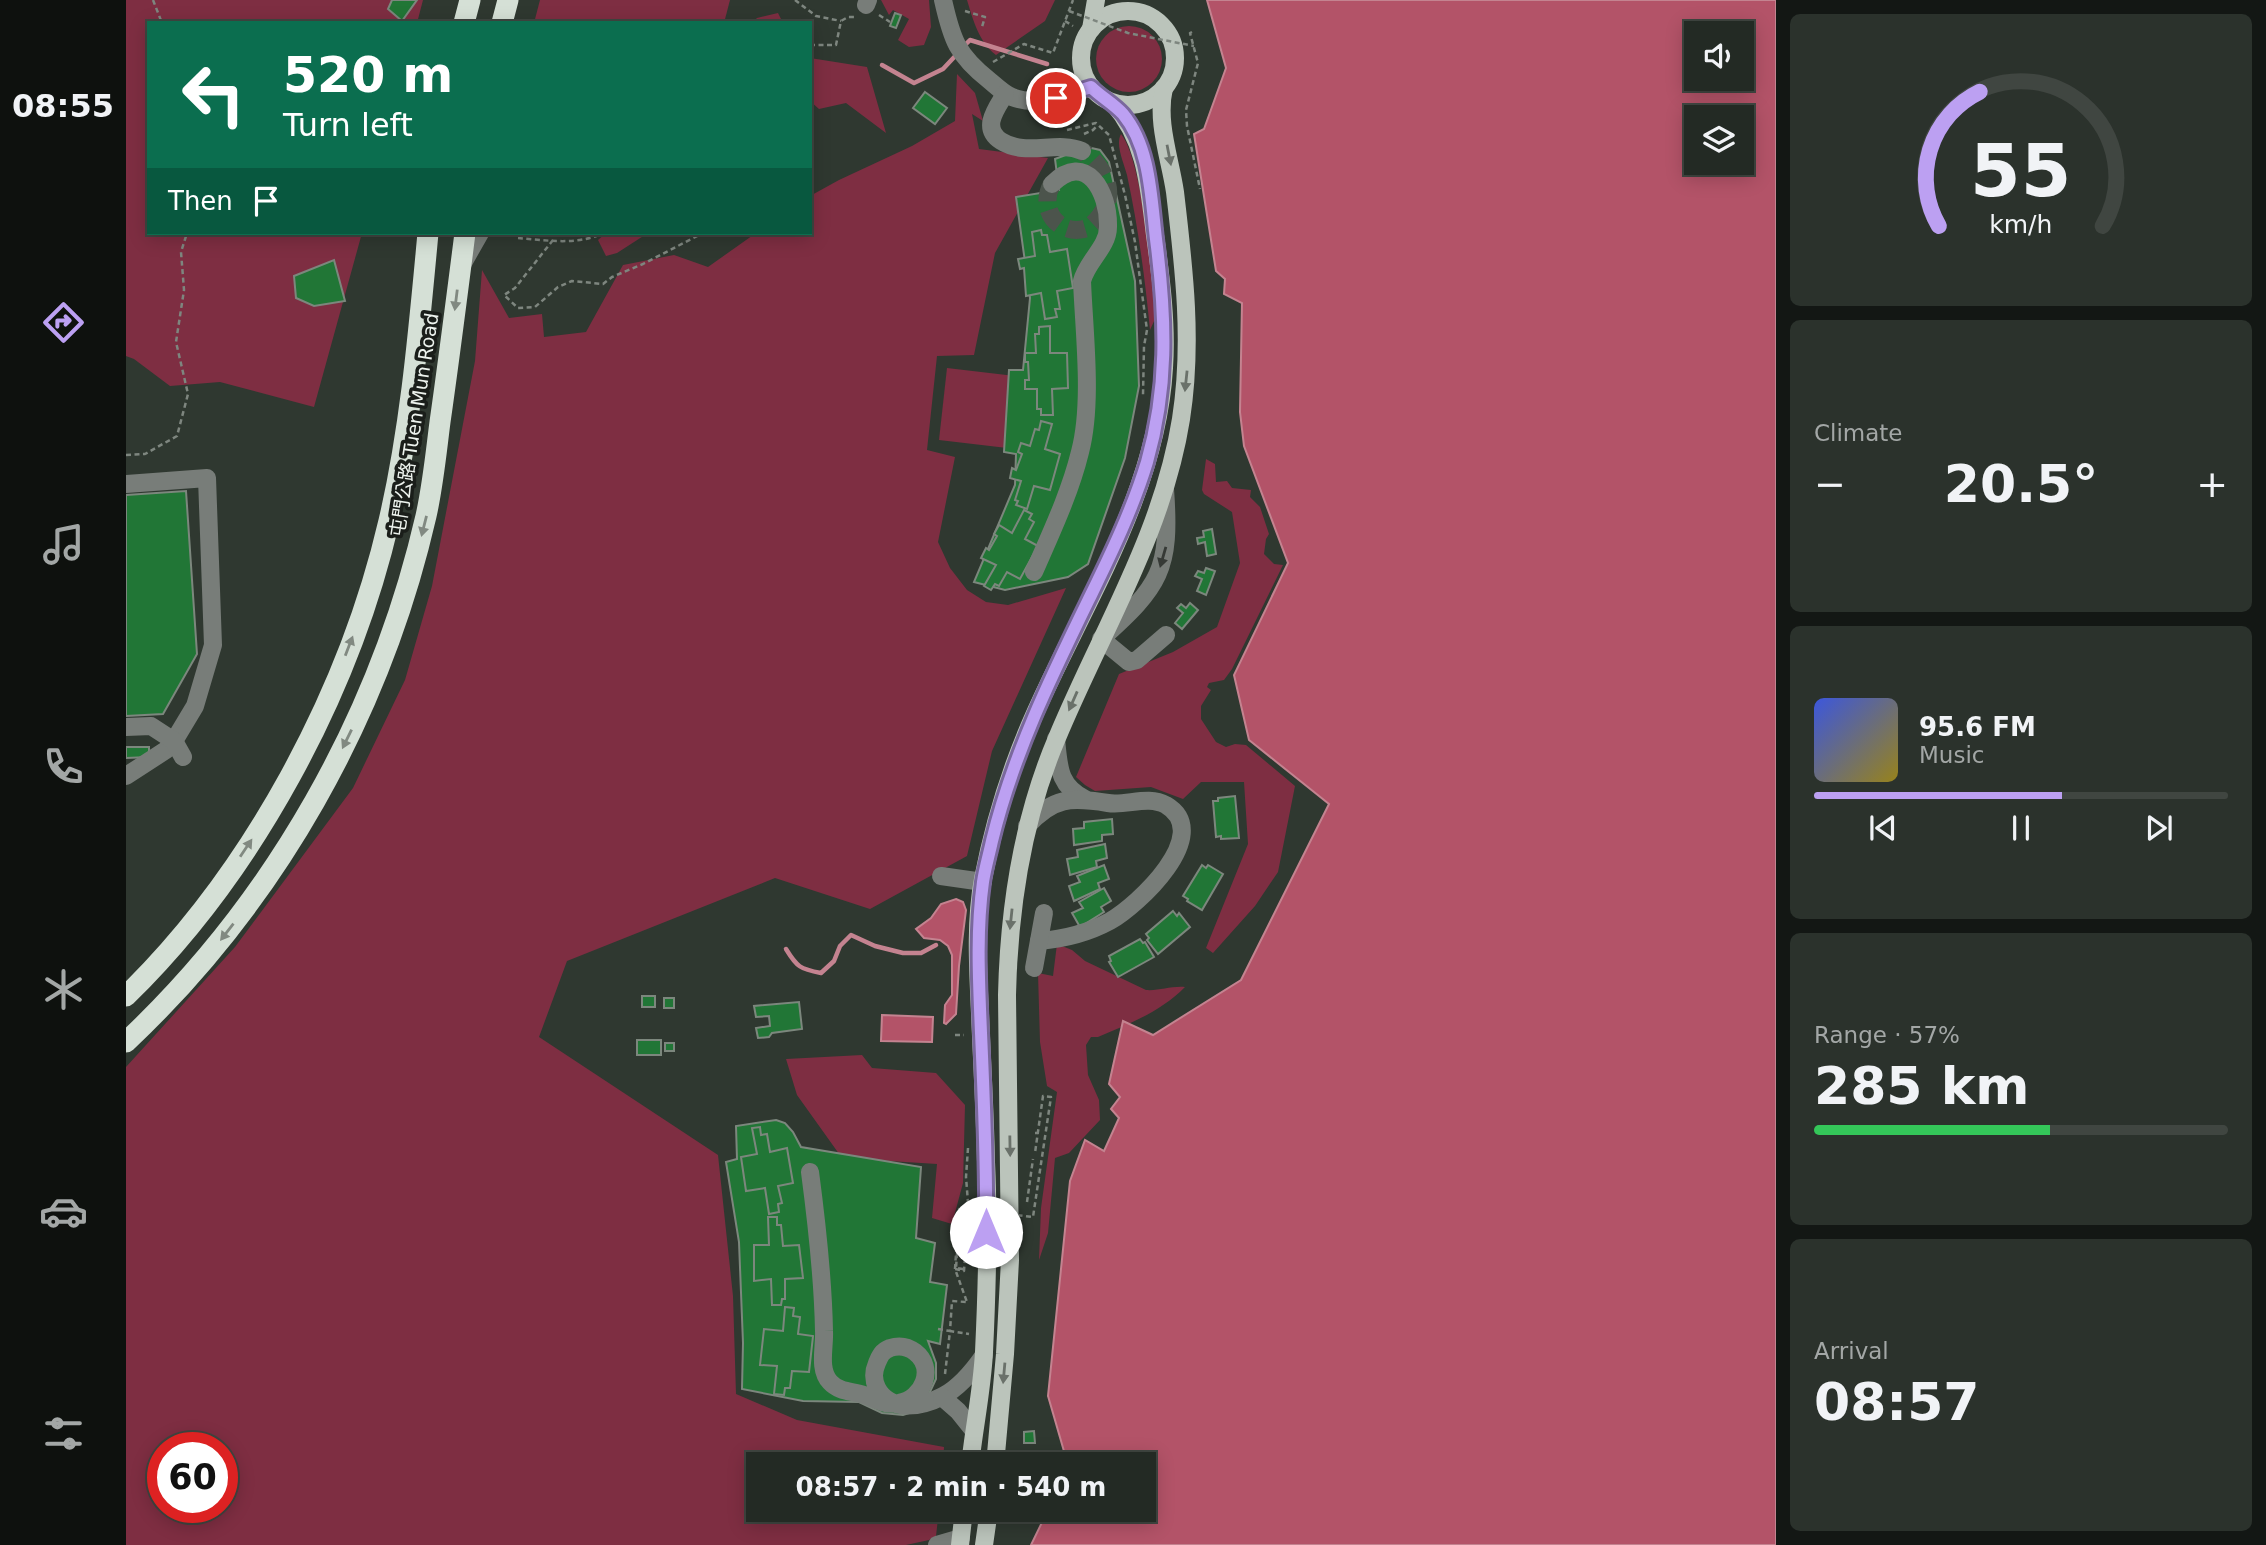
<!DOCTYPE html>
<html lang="en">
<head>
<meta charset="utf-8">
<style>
  :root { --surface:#232a24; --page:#2b322c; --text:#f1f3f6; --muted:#a3a7a6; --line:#404641; --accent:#bca0f2 }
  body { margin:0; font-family:"DejaVu Sans","Noto Sans TC",sans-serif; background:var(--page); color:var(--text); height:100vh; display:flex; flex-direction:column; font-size:26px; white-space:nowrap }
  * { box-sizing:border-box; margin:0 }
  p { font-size:23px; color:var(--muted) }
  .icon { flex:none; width:38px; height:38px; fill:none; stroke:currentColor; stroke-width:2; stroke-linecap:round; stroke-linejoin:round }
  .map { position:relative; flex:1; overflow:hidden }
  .drawer { display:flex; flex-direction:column; gap:14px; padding:14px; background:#131714; width:490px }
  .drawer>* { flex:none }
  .top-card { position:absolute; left:21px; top:21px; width:665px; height:214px; border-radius:0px; box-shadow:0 4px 18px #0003,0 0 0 2px var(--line); background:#0b6e4f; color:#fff; overflow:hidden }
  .buttons { position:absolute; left:1558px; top:21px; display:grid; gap:14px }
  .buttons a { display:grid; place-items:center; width:70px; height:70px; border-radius:0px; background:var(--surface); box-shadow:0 4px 18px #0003,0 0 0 2px var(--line); font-size:35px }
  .speed { position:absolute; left:21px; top:1432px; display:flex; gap:14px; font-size:35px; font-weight:700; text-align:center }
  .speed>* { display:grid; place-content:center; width:91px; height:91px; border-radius:50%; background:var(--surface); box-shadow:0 4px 18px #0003,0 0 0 2px var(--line); line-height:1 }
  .speed .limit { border:10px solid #d22; background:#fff; color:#111 }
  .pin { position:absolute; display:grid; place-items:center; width:60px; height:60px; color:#fff; margin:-30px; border:4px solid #fff; border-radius:50%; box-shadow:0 2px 7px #0007 }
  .me { position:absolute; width:77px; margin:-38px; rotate:0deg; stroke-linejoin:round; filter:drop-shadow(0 0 5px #0008) }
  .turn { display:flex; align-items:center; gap:24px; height:147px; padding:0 21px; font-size:32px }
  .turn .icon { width:91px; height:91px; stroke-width:2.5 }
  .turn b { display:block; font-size:49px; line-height:60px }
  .then { display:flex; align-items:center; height:66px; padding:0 21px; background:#0003; gap:14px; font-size:26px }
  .big { font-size:52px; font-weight:600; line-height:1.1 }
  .drawer .card { flex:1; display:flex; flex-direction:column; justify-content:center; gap:10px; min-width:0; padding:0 24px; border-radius:10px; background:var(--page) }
  .drawer .dial { align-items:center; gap:0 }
  .dial svg { height:182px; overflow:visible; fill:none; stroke:var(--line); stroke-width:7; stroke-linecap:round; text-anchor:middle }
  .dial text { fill:var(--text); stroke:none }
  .song { display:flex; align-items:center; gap:21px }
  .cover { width:84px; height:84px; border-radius:10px; background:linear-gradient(135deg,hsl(230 70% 55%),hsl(50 70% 35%)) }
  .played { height:7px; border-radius:4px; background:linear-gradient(90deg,var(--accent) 60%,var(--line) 60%) }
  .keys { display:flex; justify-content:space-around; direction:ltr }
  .heat { display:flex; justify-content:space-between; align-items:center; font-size:38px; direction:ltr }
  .charge { height:10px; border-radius:5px; background:linear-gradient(90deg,#34c759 57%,var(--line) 0) }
  .trip { position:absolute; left:620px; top:1452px; width:410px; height:70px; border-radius:0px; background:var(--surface); box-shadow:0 4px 18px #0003,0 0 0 2px var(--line); font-weight:600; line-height:70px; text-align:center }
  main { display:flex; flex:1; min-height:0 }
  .dock { display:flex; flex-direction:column; width:126px; justify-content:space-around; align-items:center; background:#0e110e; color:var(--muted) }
  .dock .icon { width:49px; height:49px }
  .dock .on { color:var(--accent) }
  .dock b { font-size:32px; color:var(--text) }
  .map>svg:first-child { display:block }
  .green { fill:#7e2e42; fill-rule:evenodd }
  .water { fill:#b35368; stroke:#c48390; stroke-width:2; fill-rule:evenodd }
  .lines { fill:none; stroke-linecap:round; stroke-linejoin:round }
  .stream { stroke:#c48390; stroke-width:4.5 }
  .building { fill:#217636; stroke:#7c877d; stroke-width:2 }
  .minor-tunnel { stroke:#4c544c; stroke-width:18; stroke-dasharray:18 9; stroke-linecap:butt }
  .path { stroke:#7e867f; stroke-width:2.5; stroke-dasharray:5 3.5; stroke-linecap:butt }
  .minor { stroke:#787d79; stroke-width:18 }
  .major { stroke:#bbc4bb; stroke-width:18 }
  .highway { stroke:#d5e0d6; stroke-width:21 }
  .path-bridge { stroke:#7e867f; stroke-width:2.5; stroke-dasharray:5 3.5; stroke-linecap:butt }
  .oneway { fill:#6a716a }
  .oneway2 { fill:#818981 }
  .oneway3 { fill:#363a36 }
  .route-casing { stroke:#7a689d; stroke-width:18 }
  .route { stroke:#bca0f2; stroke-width:12 }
  .labels { text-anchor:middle; stroke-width:7; stroke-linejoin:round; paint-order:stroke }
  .street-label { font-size:19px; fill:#edf3ee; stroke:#1a1e1a }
</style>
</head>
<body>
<main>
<nav class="dock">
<b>08:55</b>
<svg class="icon on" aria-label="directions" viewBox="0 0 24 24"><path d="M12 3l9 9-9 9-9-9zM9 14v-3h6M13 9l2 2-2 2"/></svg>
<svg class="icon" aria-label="music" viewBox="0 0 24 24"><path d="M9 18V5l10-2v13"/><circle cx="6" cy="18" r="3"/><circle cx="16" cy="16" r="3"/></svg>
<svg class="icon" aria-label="phone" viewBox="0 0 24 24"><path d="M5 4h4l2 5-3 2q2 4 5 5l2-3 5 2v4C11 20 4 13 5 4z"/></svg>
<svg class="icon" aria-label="climate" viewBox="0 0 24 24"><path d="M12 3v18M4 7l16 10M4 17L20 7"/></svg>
<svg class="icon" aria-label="car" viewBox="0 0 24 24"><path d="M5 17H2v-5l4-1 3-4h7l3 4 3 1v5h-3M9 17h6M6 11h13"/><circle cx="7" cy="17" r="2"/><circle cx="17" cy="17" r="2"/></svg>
<svg class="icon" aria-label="filters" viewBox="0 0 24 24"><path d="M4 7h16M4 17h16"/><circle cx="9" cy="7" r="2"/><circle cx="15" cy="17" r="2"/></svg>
</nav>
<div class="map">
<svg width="1650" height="1545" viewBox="0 0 1650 1545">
  <rect width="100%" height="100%" fill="#2f3830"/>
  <g class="green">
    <polygon points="0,0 297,0 291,23 23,23 23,233 236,233 188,407 94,382 44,386 8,359 0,356"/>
    <polygon points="414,0 604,0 598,23 408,23"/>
    <polygon points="755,0 803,0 805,27 798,45 783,47 772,40 783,19 767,10 763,15"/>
    <path d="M841 0H929L919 21 870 55C853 42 847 20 841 0Z"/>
    <polygon points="652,13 657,23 626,23 631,18"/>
    <circle cx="1003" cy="59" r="33"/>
    <polygon points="684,58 741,67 760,133 720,103 693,109 684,101"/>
    <path d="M831 74 849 93 857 121 846 114 853 149 922 158 869 253 848 355 811 356 801 450 829 457 812 542 824 568 841 590 860 602 882 605 940 588 866 751 841 856 744 909 649 878 441 961 413 1037 592 1155 607 1296 610 1394 671 1420 818 1447 817 1465H632V1510H813L810 1536 803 1540 780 1545H0V1067L109 947 227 788 279 680 306 586 349 361 356 270 383 318 416 314 418 337 460 332 497 265 548 255 582 267 630 233H684V196L713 180 786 146 829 121ZM37 1447H96V1507H37Z"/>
    <path d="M995 134C1017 161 1026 280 1029 319L1024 330C1019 278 1012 226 1001 175 998 163 989 145 995 134Z"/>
    <polygon points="480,233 522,233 491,253 480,256 472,240"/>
    <polygon points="821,368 889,376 881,448 813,440"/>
    <polygon points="1080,459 1089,464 1090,482 1101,481 1106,488 1125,490 1124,497 1134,507 1143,534 1140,539 1138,554 1148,564 1157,565 1106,669 1098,680 1083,683 1081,687 1085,690 1075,706 1075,719 1090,742 1100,747 1109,744 1120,745 1169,786 1152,872 1129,906 1087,953 1080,948 1122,844 1118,782 1075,782 1057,799 1025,787 969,791 959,785 950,777 993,674 1047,652 1091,627 1114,563 1106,512 1078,494 1076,490"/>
    <path d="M931 944 946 950 959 961 1020 990C1033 991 1044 986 1059 987 1034 1012 1005 1023 972 1037H965L960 1045 962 1075 973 1100 974 1120 943 1153 929 1158 922 1233 913 1260 915 1208 931 1092 921 1086 914 1042 912 973 927 976Z"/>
    <polygon points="736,1055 746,1068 810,1073 839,1105 837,1183 826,1224 806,1218 811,1164 716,1158 671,1095 660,1059"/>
  </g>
  <g class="water">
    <path d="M1081 0H1650V1545H905L922 1510H1017V1465H942L922 1396 944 1181 959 1140 978 1151 993 1118 985 1109 994 1097 983 1084 997 1021 1027 1035 1115 980 1203 804 1123 740 1108 675 1162 563 1118 446 1114 412 1116 303 1098 294 1099 279 1090 271 1068 134 1078 129 1100 68ZM1615 33V79H1570V33ZM1570 117H1615V163H1570Z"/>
    <polygon points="830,899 837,902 840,910 833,966 830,1014 820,1024 818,1023 819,1005 826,995 826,955 822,946 814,940 798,938 790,929 805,918 815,904"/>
    <polygon points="756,1015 807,1017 806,1042 755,1041"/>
  </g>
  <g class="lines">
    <g class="stream">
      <polyline points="838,46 844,40 921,64"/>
      <polyline points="756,65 788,83 817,69 832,53"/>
      <path d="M660 949C671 967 674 969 695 973L708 961 714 946 725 935 749 946 777 953H795L810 945"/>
    </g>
  </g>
  <g class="building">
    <polygon points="266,0 291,0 276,21 262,9"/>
    <polygon points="769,13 775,15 770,28 764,26"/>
    <polygon points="799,92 821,108 809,124 787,108"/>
    <polygon points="961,147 974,150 983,162 1009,281 1013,386 999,458 962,564 942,577 879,590 848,582 889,485 890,454 878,452 883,370 897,370 904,298 890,197 933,190 929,159"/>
    <polygon points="915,230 916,235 921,235 924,252 941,249 947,288 931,291 934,309 929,309 931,317 919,319 915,293 900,296 898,268 894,269 892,259 909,256 906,232"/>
    <polygon points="208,260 219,301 188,306 170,298 168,276"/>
    <polygon points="924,326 924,353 941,353 942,388 926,389 927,415 915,415 915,409 911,409 911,389 899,389 899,380 903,380 902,362 899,362 899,353 910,353 909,334 913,334 913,327"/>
    <polygon points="915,421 926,424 919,449 934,454 924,490 908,486 901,509 890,505 892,501 889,500 895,481 884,478 886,468 890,470 896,454 892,452 895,443 904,446 909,429 913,430"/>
    <polygon points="60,491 71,654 37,714 0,716 0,495"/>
    <polygon points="898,510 906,514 903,519 908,522 899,539 912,546 894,579 881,572 873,586 869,584 865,590 858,586 870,565 855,558 860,548 863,550 871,536 868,534 873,525 886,533"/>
    <polygon points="1086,529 1090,554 1081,556 1079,542 1072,544 1071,538 1078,537 1077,531"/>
    <polygon points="1080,568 1089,571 1080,595 1071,591 1076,579 1069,576 1072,571 1078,573"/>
    <polygon points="1064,603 1072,610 1056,629 1049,623 1057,613 1051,608 1055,604 1060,608"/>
    <polygon points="0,747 23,747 23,757 0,758"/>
    <polygon points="1109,796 1113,838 1095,839 1095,836 1090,837 1087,801 1092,801 1092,798"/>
    <polygon points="986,819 987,834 976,835 976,841 948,845 947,829 958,828 958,822"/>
    <polygon points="979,844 981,858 970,861 971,867 944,875 941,859 952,857 951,850"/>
    <polygon points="978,865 983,879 972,883 974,889 948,901 943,886 954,882 951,876"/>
    <polygon points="1076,865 1080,868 1082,865 1097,874 1076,910 1061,901 1062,899 1057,896"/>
    <polygon points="978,888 985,901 975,907 978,912 954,927 946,913 957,908 953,902"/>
    <polygon points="1047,911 1051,916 1053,913 1064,927 1032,954 1021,940 1023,938 1020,934"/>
    <polygon points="1014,939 1017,943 1019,942 1028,957 992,977 983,962 985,961 983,956"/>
    <rect x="516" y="996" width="13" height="11"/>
    <rect x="538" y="998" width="10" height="10"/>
    <polygon points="673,1002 676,1029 646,1033 643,1037 632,1038 630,1028 644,1026 643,1016 630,1017 628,1006"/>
    <rect x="511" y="1040" width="24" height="15"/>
    <rect x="539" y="1043" width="9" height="8"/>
    <polygon points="650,1120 659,1123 667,1132 675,1147 795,1167 790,1238 809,1243 804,1282 821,1285 814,1344 802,1341 810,1363 810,1379 796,1409 777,1415 756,1413 733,1402 677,1401 616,1389 617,1343 613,1242 600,1162 611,1159 610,1126"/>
    <polygon points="634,1127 635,1135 641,1134 644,1152 661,1148 667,1183 652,1186 656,1203 652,1204 653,1212 643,1214 639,1188 620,1191 615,1157 631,1154 626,1128"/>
    <polygon points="642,1217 651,1217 651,1225 655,1225 657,1246 673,1245 677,1278 659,1279 659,1299 656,1299 655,1305 646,1305 645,1279 628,1281 628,1245 643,1245"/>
    <polygon points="659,1307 668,1308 667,1316 674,1317 672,1334 687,1336 683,1372 666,1371 664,1388 659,1388 658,1395 648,1394 651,1366 634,1365 638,1329 657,1331"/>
    <polygon points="908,1431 909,1443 898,1443 898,1432"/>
  </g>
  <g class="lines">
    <path class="minor-tunnel" d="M926 184C912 209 932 235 958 229 964 228 970 221 974 216 992 192 978 166 956 151"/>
    <g class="path">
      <polyline points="27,0 36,23"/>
      <polyline points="669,0 690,16 715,21"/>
      <polyline points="839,11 859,17 856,27"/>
      <polyline points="753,15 764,22"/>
      <polyline points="939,21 947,26"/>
      <polyline points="1066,32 1064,33 1072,63 1060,110 1061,126 1074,189"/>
      <polyline points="684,45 710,45 715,21 722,17 730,17"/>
      <polyline points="867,62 898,44 927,53 947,0"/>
      <polyline points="941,130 970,123 983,135 999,195 1009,242 1021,330 1018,346 1017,395"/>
      <polyline points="958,134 967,130 972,125"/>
      <path d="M392 238C419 240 451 246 477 233"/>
      <polyline points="427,240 389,288 378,295 392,308 409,307 432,287 446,281 477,284 486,277 517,264 577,233"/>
      <polyline points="0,455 19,454 51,436 62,394 50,342 58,290 55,252 61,233"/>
      <polyline points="829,1035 838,1035"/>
      <polyline points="909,1133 912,1133"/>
      <polyline points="842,1148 840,1177 844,1228"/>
      <polyline points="901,1202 907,1159"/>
      <polyline points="837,1269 830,1268 834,1213 837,1213 840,1242 838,1271 829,1269 841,1302"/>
      <polyline points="812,1329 824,1331 826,1301 840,1302"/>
      <polyline points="819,1374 824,1331 843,1334"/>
    </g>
    <g class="minor">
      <path d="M817 0C826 40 831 55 864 81 871 87 878 94 886 97 911 107 941 96 965 87"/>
      <polyline points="740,5 742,0"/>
      <path d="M879 94C870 109 855 128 875 141 900 157 931 140 956 151"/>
      <polyline points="337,263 354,233"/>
      <polyline points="0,484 81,478 87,645 69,706 48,741 40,750 0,776"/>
      <path d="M1039 489C1045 570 1034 586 975 639L1003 662 1011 660 1040 635"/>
      <path d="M908 572C925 533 944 493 954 452 967 403 958 332 956 281 961 261 982 247 982 227 983 192 960 150 926 184"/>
      <polyline points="0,727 25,726 48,741 57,757"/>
      <path d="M930 739C933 767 932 785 959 799"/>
      <path d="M901 826C927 797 945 797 982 803 1001 806 1022 795 1040 805 1089 834 1011 906 984 921 962 933 938 939 913 941"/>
      <polyline points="815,876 857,882"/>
      <polyline points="908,968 918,913"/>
      <path d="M684 1172C691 1225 697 1277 698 1331 699 1347 692 1369 704 1382 713 1392 726 1391 738 1395 750 1399 759 1406 773 1403 797 1399 810 1368 789 1352 781 1346 773 1345 764 1348 756 1351 754 1356 751 1363 747 1372 747 1379 751 1388 764 1413 796 1407 817 1396 834 1387 847 1371 858 1355"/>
      <polyline points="816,1397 832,1411 848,1431"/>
      <polyline points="811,1545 835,1538"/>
    </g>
    <g class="major">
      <circle cx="1002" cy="58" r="47"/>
      <polyline points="965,29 970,0"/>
      <path d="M844 1465C848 1428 856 1390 858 1352 861 1289 863 1225 860 1162 859 1112 856 1063 854 1013 852 969 849 922 857 879 868 822 886 764 910 711 959 601 1031 492 1038 368 1041 324 1035 278 1029 235 1023 187 1020 140 987 103"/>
      <path d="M869 1465 879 1354 884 1260 881 995C883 907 896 820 931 738 975 632 1037 533 1055 419 1067 343 1058 268 1049 192 1044 158 1030 122 1038 88"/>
      <polyline points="834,1545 838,1510"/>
      <polyline points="858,1545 863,1510"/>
    </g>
    <g class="highway">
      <polyline points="338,23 344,0"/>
      <polyline points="376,23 382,0"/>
      <path d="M0 996C127 872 223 693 263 521 285 426 293 329 302 233"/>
      <path d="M0 1042C149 902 254 716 300 516 307 485 310 453 314 422 323 359 331 296 339 233"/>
    </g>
    <g class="path-bridge">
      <polyline points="943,11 1002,33 1068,46"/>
      <polyline points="829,1269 833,1209 907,1217 925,1097 917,1096 909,1153"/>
    </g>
  </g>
  <defs><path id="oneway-solid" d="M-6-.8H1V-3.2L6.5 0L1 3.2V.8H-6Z" transform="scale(1.75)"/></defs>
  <g class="oneway">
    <use href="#oneway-solid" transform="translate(1043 155) rotate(79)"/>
    <use href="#oneway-solid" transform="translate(1060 381) rotate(96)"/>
    <use href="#oneway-solid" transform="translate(947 701) rotate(114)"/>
    <use href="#oneway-solid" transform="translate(885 919) rotate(96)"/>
    <use href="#oneway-solid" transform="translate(884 1146) rotate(89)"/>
    <use href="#oneway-solid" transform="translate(878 1373) rotate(95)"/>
  </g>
  <g class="oneway2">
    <use href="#oneway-solid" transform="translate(330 300) rotate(97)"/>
    <use href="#oneway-solid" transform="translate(298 526) rotate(104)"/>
    <use href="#oneway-solid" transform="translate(223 646) rotate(-69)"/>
    <use href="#oneway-solid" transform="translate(221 739) rotate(116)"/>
    <use href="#oneway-solid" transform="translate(120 848) rotate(-56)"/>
    <use href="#oneway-solid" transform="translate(101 932) rotate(128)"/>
  </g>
  <use class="oneway3" href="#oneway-solid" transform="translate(1037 557) rotate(106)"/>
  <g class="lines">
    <g class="route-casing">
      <path id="route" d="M860 1232C861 1165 858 1099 855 1033 853 983 850 932 857 882 859 868 863 855 866 841 887 754 926 675 965 595 986 552 1007 508 1021 462 1042 388 1040 322 1031 247 1025 204 1026 149 997 114 987 103 975 97 965 87L930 98"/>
    </g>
    <use href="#route" class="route"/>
  </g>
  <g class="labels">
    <g class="street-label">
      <text transform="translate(288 425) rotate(-81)" y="7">屯門公路 Tuen Mun Road</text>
    </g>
  </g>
</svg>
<div class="buttons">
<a><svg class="icon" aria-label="sound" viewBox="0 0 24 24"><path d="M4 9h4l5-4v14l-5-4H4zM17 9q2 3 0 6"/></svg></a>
<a><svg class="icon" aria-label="layers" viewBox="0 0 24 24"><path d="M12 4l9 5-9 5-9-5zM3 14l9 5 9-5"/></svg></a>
</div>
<div class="speed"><div class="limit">60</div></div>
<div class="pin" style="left:930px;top:98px;background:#d93025"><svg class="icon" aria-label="arrive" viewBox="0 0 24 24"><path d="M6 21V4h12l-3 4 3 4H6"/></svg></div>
<svg class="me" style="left:860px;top:1232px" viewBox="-20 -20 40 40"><circle r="19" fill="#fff"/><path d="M0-13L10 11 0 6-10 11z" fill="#bca0f2"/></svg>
<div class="trip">08:57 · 2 min · 540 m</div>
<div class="top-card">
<div class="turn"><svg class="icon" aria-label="left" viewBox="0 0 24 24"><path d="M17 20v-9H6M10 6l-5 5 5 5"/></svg><div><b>520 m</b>Turn left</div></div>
<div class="then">Then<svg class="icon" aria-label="arrive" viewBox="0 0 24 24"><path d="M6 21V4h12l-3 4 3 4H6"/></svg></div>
</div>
</div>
<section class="drawer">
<div class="card dial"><svg viewBox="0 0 100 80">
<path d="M14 69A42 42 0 1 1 86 69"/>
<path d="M14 69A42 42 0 0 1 32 10" stroke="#bca0f2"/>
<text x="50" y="56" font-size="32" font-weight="700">55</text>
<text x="50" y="72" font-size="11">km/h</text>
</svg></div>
<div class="card"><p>Climate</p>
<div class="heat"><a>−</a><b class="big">20.5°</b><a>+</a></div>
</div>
<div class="card">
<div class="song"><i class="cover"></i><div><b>95.6 FM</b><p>Music</p></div></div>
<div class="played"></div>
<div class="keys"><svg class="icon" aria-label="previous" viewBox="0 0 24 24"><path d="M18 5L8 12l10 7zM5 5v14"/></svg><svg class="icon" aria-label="pause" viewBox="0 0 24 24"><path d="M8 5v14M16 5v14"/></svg><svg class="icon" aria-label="next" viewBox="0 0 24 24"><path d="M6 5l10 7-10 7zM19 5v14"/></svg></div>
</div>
<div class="card"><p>Range · 57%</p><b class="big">285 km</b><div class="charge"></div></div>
<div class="card"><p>Arrival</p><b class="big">08:57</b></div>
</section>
</main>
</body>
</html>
